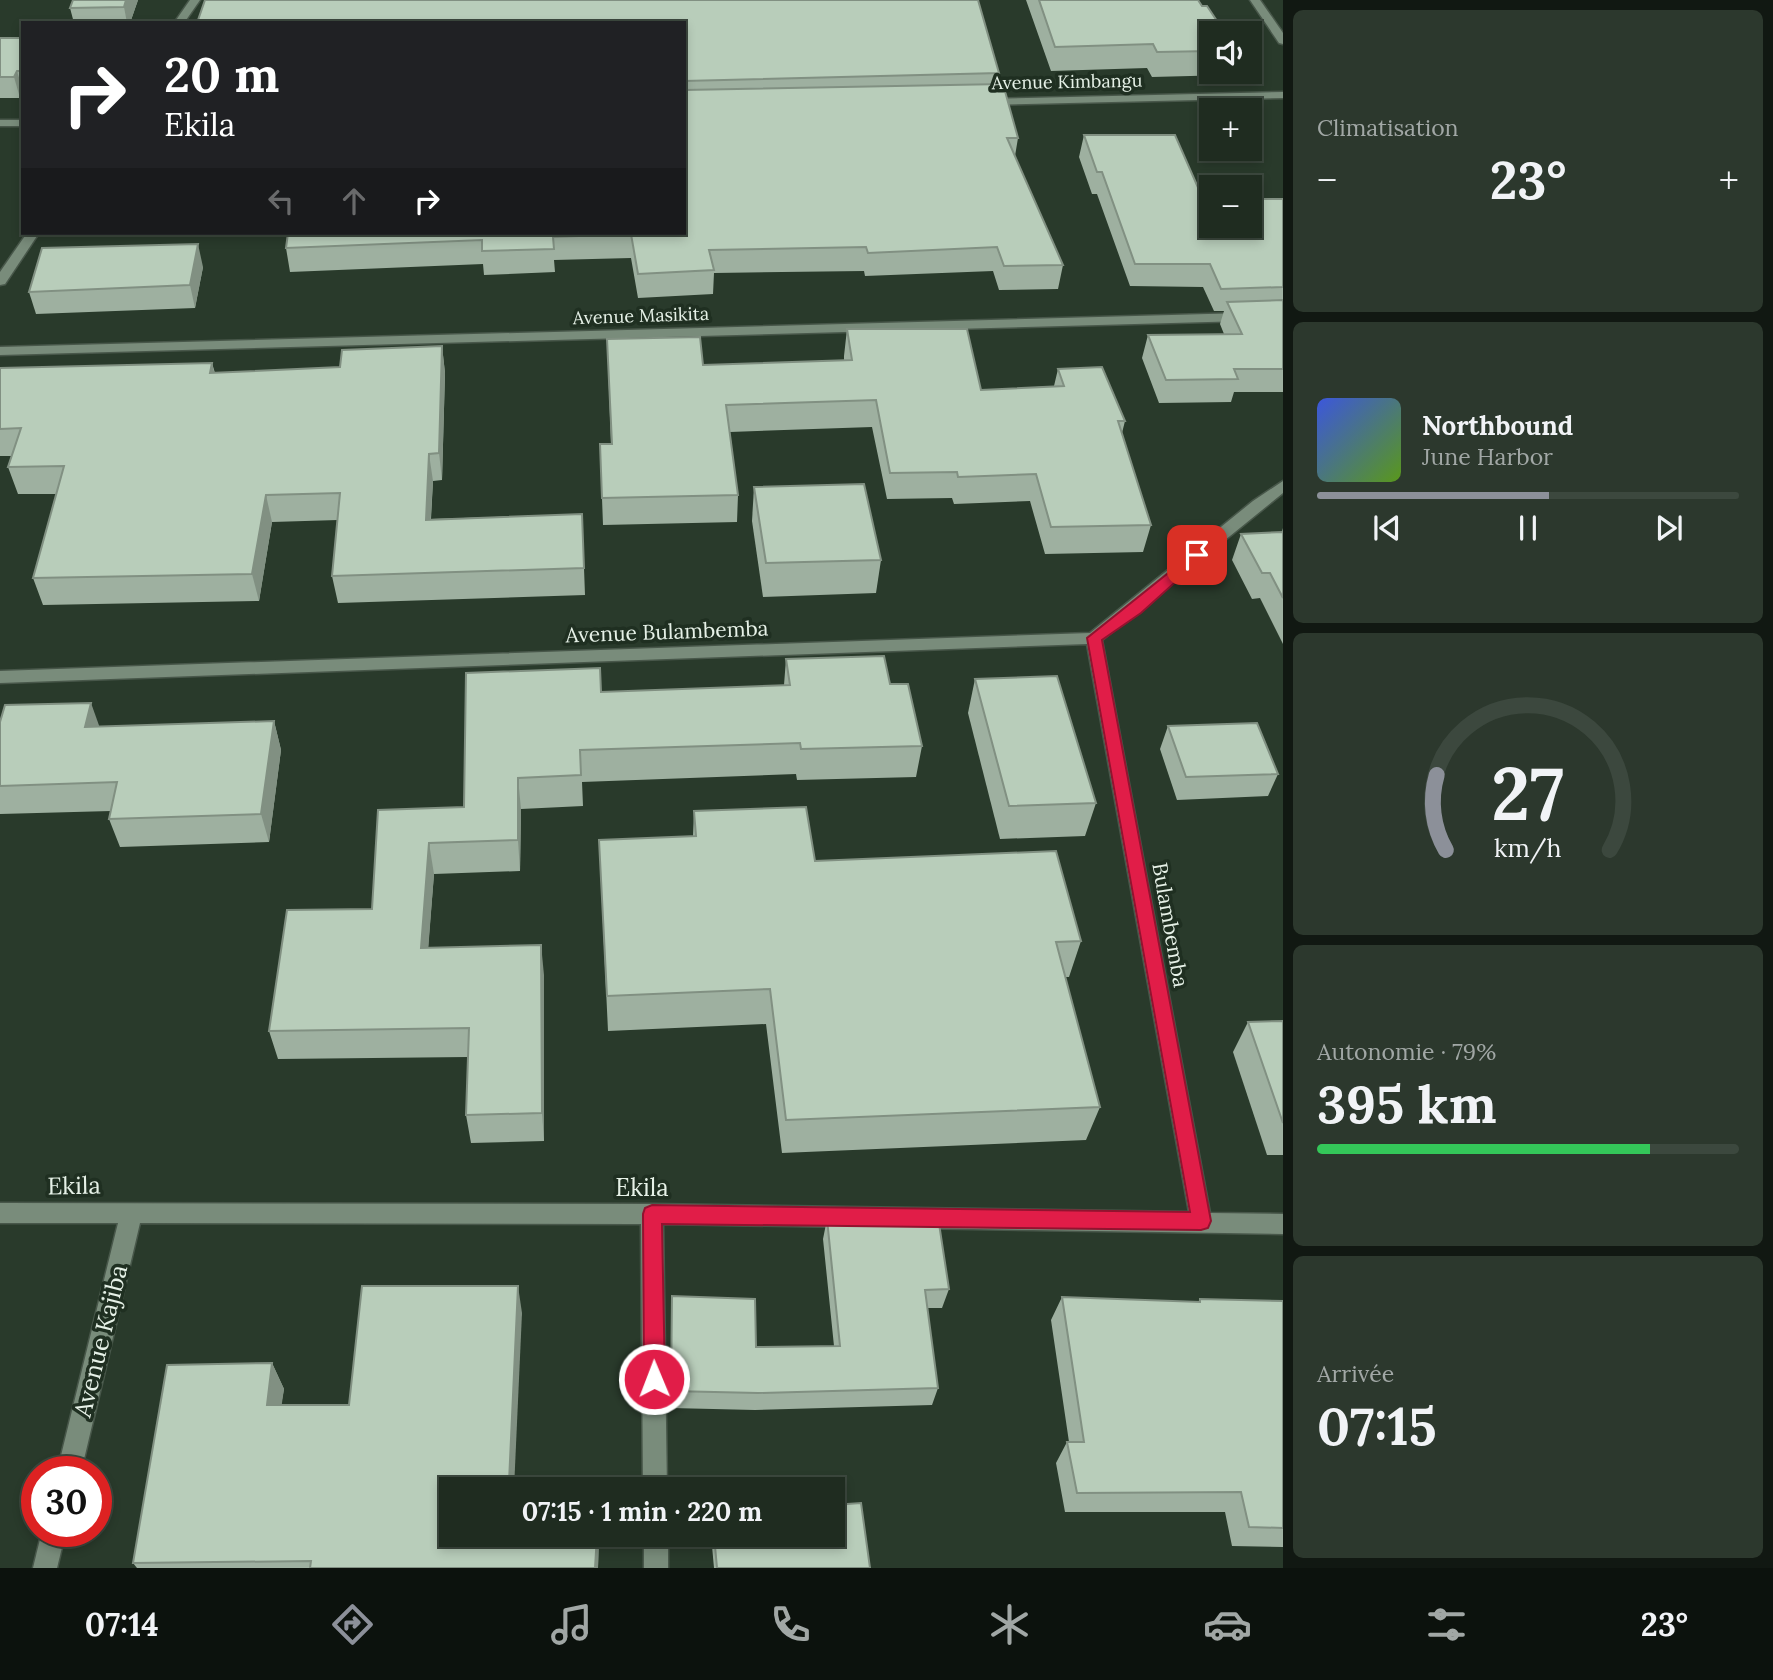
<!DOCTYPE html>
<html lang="fr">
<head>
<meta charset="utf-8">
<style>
  :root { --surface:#1f2c20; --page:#2c382d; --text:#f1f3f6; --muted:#a1a7a5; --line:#3c483e; --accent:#8c9099 }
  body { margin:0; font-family:Lora,serif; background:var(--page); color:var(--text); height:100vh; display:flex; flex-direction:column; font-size:26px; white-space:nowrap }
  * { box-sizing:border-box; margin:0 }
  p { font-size:23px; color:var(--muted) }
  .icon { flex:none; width:38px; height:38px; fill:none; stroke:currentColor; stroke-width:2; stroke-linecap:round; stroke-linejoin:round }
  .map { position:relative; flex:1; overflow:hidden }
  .details { display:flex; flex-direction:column; gap:10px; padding:10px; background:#111812; width:490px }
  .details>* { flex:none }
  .hud { position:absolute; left:21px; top:21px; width:665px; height:214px; border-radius:0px; box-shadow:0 4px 10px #0003,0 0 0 2px var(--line); background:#202124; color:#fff; overflow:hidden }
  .buttons { position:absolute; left:1199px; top:21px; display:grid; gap:14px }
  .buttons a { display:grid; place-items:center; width:63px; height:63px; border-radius:0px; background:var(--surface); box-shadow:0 4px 10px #0003,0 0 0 2px var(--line); font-size:35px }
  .speed { position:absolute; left:21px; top:1456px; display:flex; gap:14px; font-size:35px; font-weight:700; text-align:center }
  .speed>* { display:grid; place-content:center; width:91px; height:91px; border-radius:50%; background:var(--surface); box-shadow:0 4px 10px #0003,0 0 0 2px var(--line); line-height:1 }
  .speed .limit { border:10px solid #d22; background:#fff; color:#111 }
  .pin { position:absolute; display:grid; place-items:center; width:60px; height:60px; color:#fff; margin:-30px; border-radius:14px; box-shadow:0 4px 10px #0006 }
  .me { position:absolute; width:77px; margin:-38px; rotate:359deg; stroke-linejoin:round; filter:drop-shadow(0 0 5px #0008) }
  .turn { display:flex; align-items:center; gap:24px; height:147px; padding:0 28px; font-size:32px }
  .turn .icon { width:91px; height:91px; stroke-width:2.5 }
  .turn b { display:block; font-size:49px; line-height:60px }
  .lanes { display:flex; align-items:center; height:66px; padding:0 28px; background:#0003; justify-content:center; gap:35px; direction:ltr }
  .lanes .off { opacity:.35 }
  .big { font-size:52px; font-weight:800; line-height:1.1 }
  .details .widget { flex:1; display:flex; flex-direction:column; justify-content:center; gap:10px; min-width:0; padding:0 24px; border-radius:10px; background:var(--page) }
  .details .dial { align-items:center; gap:0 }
  .dial svg { height:182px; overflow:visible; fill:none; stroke:var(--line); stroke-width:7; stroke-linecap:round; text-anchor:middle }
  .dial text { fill:var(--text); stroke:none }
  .song { display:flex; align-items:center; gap:21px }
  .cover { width:84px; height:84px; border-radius:10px; background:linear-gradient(135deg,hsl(230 70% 55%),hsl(90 70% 35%)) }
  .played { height:7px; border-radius:4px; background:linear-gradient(90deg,var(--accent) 55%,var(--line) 55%) }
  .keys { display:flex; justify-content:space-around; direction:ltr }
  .heat { display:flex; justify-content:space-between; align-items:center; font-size:38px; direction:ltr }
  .charge { height:10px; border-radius:5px; background:linear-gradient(90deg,#34c759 79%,var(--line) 0) }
  .trip { position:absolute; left:439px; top:1477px; width:406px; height:70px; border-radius:0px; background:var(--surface); box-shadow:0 4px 10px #0003,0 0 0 2px var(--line); font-weight:800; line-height:70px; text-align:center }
  .tab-bar { display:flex; height:112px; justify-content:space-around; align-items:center; background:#0c120d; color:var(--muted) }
  .tab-bar .icon { width:49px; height:49px }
  .tab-bar .selected { color:var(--accent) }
  .tab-bar b { font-size:32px; color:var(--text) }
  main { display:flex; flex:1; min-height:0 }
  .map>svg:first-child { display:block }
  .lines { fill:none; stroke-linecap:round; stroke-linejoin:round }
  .minor-casing { stroke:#48574a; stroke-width:3 }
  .minor { fill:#798c7b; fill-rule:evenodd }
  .wall { fill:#9eb0a0 }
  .shaded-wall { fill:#819082 }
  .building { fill:#b8cdba; stroke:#819082; stroke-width:2 }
  .route { fill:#e11d48; stroke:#92132f; stroke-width:2 }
  .labels { text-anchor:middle; stroke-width:7; stroke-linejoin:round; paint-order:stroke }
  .far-street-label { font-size:18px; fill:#e6f1e7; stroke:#1f2f21 }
  .street-label { font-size:21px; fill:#e6f1e7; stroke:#1f2f21 }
  .near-street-label { font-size:24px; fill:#e6f1e7; stroke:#1f2f21 }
</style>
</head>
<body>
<main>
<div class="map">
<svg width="1283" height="1568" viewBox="0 0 1283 1568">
  <rect width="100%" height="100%" fill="#293a2b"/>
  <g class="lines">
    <g class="minor-casing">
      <g id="minor">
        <polygon points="190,0 200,0 184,23 174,23"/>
        <polygon points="1250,0 1260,0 1283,33 1283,44 1279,43"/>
        <polygon points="1283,92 1283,98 985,105 979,102 985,99"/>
        <rect x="0" y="120" width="23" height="6"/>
        <polygon points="27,233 39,233 5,284 0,285 0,272"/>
        <polygon points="1283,312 1283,320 0,355 0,347"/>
        <polygon points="1283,481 1283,493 1102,640 1210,1213 1283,1214 1283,1234 663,1224 667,1489 643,1489 641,1224 140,1223 81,1472 57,1472 118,1223 0,1223 0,1203 652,1204 1189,1212 1087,644 0,683 0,671 1090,633 1253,501"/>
        <polygon points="42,1531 66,1531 57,1568 33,1568"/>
        <rect x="644" y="1535" width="24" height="33"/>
      </g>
    </g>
    <use href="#minor" class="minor"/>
  </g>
  <g class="wall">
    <polygon points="138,0 130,23 74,23 70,8"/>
    <polygon points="1026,0 1198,0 1202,6 1211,33 1211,72 1230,72 1229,75 1152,77 1147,68 1051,71"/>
    <polygon points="684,23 999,73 998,84 1018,138 1015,156 1063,265 1058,289 999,290 993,271 865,276 864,271 714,273 713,294 638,298 631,258 554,260 555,272 484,275 483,264 290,272 286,248 288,233 684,233"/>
    <polygon points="0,38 23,38 23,93 20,98 0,98"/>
    <polygon points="1084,135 1203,199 1283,199 1283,392 1234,392 1231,402 1159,403 1142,358 1148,335 1224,334 1220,324 1224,311 1214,311 1203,287 1130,286 1097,194 1092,194 1079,157"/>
    <polygon points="203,267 195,308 36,314 29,292"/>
    <polygon points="847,329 981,390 1054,386 1058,369 1125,421 1122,433 1151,525 1143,552 1045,554 1030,501 954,504 952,498 887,499 872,427 730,432 738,495 737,522 603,525 600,444 611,444 607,339 703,365 844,360 844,356"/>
    <polygon points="442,346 445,373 442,480 433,481 431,519 582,514 585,595 338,603 332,576 338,520 272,522 259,601 43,605 33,578 57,494 18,494 8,467 12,456 0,456 0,368 212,363 215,373 340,367"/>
    <polygon points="754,487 881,560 876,593 763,597 752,521"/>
    <polygon points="1283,528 1283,644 1260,598 1252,599 1232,560 1241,534 1282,532"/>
    <polygon points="786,659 890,684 922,746 916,777 797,780 796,774 582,782 583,806 521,809 520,871 434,874 428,948 544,975 544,1141 471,1143 466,1115 468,1057 278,1059 269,1031 372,909 378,810 464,807 601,692 784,685"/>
    <polygon points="975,679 1096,803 1085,836 1000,839 968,713"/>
    <polygon points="274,721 281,750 269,842 120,847 109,819 111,811 0,814 0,722 100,727"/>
    <polygon points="1168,726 1278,774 1268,796 1177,800 1160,749"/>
    <polygon points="694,811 815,861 1081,941 1069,977 1065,977 1100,1107 1086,1140 782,1153 766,1024 608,1031 599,840 693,836"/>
    <polygon points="1283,1021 1283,1155 1267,1155 1233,1052 1248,1022"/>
    <polygon points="827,1219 949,1289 942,1308 927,1308 938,1388 932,1405 755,1410 671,1408 672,1315 756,1347 834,1346 823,1239"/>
    <polygon points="1062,1297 1198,1302 1200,1299 1283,1301 1283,1547 1232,1546 1225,1512 1065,1512 1056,1463 1067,1442 1069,1442 1051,1320"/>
    <polygon points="522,1313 452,1535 599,1535 598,1568 137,1568 133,1563 272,1363 284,1389 281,1405 349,1405"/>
    <polygon points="711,1535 833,1535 870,1568 714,1568"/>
  </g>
  <g class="shaded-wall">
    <polygon points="126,0 138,0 130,23 127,23 124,7"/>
    <polygon points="17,71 23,91 20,98 14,77"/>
    <polygon points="198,244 203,267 195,308 190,285"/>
    <polygon points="442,346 445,373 442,480 439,453"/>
    <polygon points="212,363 218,389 210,373"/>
    <polygon points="429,454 433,481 429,547 426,520"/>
    <polygon points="266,495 272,522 259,601 252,574"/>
    <polygon points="91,703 101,731 85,727"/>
    <polygon points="274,721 281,750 269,842 261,814"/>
    <polygon points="518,778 521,809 520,871 518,840"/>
    <polygon points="429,843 434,874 426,978 421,948"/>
    <polygon points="541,945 544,975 544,1141 542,1113"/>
    <polygon points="518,1286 522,1313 514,1489 509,1482"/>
    <polygon points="272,1363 284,1389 278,1430 267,1405"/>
    <polygon points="597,1535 599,1535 598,1568 595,1568"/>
  </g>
  <g class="building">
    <polygon points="73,0 126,0 124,7 70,8"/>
    <polygon points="205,0 978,0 999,73 684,81 684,23 197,23"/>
    <polygon points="1039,0 1198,0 1202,6 1207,6 1225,33 1211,33 1211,51 1157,52 1153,44 1055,47"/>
    <polygon points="0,38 23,38 23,71 17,71 14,77 0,77"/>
    <polygon points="1003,84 1018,138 1007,138 1063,265 1004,266 997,247 868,253 866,247 709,250 714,270 638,274 631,234 553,237 554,249 482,251 482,240 286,248 288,233 684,233 684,90"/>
    <polygon points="1084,135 1175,135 1203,199 1211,199 1211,226 1250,226 1250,199 1283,199 1283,287 1221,289 1210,264 1135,264 1102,172 1097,172"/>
    <polygon points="198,244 190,285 29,292 42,248"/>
    <polygon points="1283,300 1283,369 1234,369 1238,379 1166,380 1148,335 1242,334 1227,302"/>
    <polygon points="847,329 967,329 981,390 1064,386 1058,369 1102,367 1125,421 1118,421 1151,525 1051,527 1036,474 958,477 957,472 890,473 876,400 726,405 738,495 602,498 600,444 612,444 607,339 700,337 703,365 852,360"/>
    <polygon points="442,346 439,453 429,454 426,520 582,514 584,568 332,576 340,493 266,495 252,574 33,578 64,466 8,467 21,428 0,429 0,368 212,363 210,373 340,367 342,350"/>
    <polygon points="864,484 881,560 766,563 754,487"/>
    <polygon points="1283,532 1283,598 1270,573 1262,573 1241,534"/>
    <polygon points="884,656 890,684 908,684 922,746 801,749 800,743 580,750 581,775 518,778 518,840 429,843 421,948 541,945 542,1113 466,1115 469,1028 269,1031 287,910 372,909 378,810 464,807 466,673 600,668 601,692 790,685 786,659"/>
    <polygon points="1057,676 1096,803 1009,806 975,679"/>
    <polygon points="91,703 85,727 274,721 261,814 109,819 117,782 0,786 0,722 5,705"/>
    <polygon points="1257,723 1278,774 1186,777 1168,726"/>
    <polygon points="806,807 815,861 1056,851 1081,941 1056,942 1100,1107 786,1120 770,989 607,996 599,840 696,836 694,811"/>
    <polygon points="1283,1021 1283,1123 1248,1022"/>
    <polygon points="938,1217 949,1289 925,1290 938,1388 758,1393 671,1391 672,1296 755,1299 756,1347 840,1346 827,1219"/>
    <polygon points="362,1286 518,1286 509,1482 599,1485 599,1489 452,1489 452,1535 597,1535 595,1568 310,1568 311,1561 133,1563 167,1365 272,1363 267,1405 349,1405"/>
    <polygon points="1062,1297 1200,1302 1200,1299 1283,1301 1283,1528 1249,1527 1241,1492 1077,1493 1067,1442 1084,1442"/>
    <polygon points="861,1503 870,1568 717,1568 714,1535 833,1535 833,1505"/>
  </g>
  <polygon class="route" points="1197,550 1202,552 1202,558 1141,613 1102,640 1211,1221 1208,1228 1201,1230 662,1224 665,1379 662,1387 654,1390 647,1387 644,1379 643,1214 645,1208 652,1205 1190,1212 1087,638"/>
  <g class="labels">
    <g class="far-street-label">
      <text transform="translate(1067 82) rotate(-1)" y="6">Avenue Kimbangu</text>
      <text transform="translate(641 316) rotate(-2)" y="6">Avenue Masikita</text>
    </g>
    <g class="street-label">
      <text transform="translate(667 632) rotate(-2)" y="7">Avenue Bulambemba</text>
      <text transform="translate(1170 925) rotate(80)" y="7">Bulambemba</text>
    </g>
    <g class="near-street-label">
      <text transform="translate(74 1186) rotate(-1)" y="8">Ekila</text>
      <text x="642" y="1196">Ekila</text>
      <text transform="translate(101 1341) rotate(-76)" y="8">Avenue Kajiba</text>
    </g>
  </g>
</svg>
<div class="buttons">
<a><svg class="icon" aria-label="sound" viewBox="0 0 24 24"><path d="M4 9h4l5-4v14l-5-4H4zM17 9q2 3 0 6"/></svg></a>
<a>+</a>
<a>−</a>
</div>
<div class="speed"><div class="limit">30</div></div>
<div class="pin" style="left:1197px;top:555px;background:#d93025"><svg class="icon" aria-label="arrive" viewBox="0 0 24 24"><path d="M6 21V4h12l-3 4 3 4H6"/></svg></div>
<svg class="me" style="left:654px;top:1379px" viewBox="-20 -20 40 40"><circle r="17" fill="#e11d48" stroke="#fff" stroke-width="3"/><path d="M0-11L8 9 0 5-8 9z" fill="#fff"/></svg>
<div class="trip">07:15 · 1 min · 220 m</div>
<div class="hud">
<div class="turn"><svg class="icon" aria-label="right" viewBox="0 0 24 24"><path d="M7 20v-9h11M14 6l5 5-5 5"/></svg><div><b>20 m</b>Ekila</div></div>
<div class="lanes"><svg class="icon off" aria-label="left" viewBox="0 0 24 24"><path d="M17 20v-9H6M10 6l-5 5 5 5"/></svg><svg class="icon off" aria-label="ahead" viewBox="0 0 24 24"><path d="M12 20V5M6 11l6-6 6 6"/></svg><svg class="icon" aria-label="right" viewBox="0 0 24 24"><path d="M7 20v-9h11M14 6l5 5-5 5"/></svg></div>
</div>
</div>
<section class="details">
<div class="widget"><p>Climatisation</p>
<div class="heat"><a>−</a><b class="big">23°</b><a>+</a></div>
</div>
<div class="widget">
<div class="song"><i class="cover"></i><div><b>Northbound</b><p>June Harbor</p></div></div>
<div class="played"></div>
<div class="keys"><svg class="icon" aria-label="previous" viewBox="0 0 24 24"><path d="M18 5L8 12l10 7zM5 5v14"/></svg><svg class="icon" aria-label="pause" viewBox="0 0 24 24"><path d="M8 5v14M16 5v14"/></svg><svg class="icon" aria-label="next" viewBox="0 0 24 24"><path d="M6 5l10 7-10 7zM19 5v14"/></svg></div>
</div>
<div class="widget dial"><svg viewBox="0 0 100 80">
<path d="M14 69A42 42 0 1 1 86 69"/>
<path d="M14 69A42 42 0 0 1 10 36" stroke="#8c9099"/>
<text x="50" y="56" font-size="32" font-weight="700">27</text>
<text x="50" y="72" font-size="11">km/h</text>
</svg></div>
<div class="widget"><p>Autonomie · 79%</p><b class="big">395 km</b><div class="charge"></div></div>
<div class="widget"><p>Arrivée</p><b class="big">07:15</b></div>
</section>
</main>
<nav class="tab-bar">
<b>07:14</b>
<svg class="icon selected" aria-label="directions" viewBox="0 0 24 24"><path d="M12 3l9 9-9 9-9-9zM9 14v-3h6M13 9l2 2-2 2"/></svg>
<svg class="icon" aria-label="music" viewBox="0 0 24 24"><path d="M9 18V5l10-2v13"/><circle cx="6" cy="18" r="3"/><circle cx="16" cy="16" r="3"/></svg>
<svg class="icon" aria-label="phone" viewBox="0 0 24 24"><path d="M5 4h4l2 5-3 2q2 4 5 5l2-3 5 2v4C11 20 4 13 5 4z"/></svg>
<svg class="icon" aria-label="climate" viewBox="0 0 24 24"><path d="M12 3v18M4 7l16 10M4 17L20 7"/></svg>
<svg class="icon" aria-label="car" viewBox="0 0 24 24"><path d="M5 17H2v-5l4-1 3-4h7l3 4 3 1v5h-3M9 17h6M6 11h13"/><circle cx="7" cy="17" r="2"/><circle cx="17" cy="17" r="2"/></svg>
<svg class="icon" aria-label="filters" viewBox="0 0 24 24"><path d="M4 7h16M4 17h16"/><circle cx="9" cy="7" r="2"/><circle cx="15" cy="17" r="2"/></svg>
<b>23°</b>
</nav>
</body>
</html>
